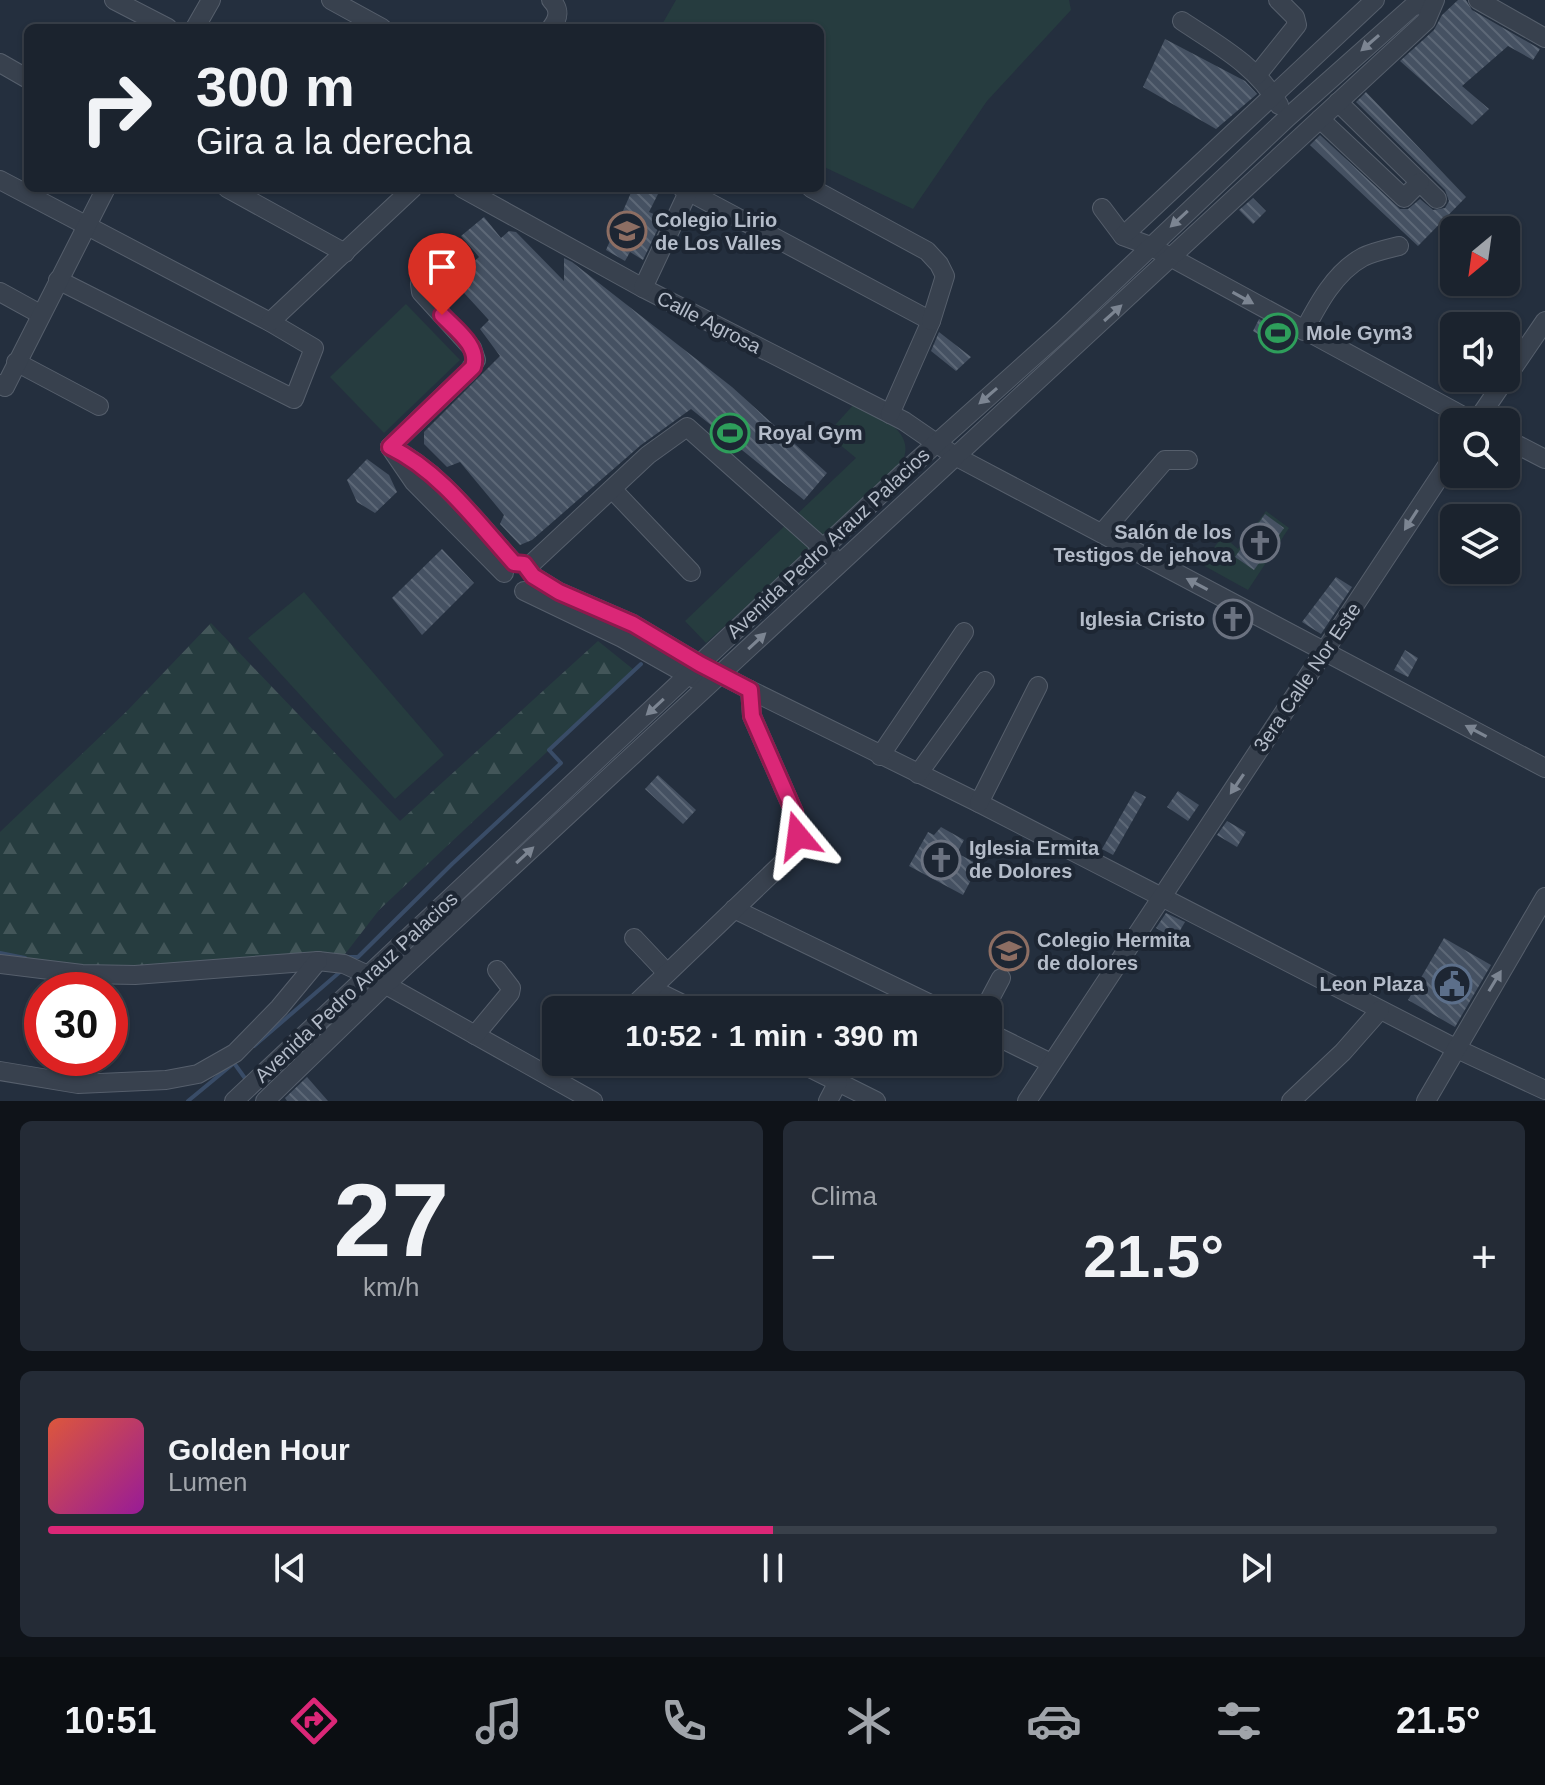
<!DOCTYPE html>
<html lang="es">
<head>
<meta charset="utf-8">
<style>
  :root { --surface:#1b232e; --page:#242b36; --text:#f1f3f6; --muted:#a0a4aa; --line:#39404a; --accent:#db2777 }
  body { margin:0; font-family:Helvetica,sans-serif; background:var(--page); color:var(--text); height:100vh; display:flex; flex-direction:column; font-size:30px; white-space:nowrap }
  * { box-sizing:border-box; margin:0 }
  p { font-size:26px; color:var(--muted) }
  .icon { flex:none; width:44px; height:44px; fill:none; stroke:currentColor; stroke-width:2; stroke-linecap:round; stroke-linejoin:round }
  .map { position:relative; height:1101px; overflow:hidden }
  .details { display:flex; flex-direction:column; gap:20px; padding:20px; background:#0f1319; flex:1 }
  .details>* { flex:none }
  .guide { position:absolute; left:24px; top:24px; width:800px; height:168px; border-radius:12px; box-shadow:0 2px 6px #0004,0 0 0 2px var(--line); background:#1b232e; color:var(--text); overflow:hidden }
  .needle { width:52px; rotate:209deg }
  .tools { position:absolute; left:1440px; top:216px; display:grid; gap:16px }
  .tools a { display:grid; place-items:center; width:80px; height:80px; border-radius:12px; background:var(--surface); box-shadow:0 2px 6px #0004,0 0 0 2px var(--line); font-size:40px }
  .speed { position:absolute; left:24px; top:972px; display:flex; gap:16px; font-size:40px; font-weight:700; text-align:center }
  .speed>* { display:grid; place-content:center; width:104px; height:104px; border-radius:50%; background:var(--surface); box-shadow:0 2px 6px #0004,0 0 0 2px var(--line); line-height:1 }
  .speed .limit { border:12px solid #d22; background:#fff; color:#111 }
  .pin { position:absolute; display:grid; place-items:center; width:68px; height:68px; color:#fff; margin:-82px -34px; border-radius:50% 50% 50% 0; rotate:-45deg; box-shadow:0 0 8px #0007 }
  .pin .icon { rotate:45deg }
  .me { position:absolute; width:88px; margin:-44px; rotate:344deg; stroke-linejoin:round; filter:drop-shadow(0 0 6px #0008) }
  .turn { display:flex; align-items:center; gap:28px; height:168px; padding:0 40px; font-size:36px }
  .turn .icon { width:104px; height:104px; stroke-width:2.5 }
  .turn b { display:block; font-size:56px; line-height:68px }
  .big { font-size:60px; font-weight:600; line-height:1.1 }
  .details .widget { flex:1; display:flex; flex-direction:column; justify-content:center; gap:12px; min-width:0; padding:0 28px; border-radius:12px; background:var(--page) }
  .details .dial { align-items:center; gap:0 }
  .dial b { font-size:104px; line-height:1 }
  .song { display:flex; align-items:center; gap:24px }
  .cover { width:96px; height:96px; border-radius:12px; background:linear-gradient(135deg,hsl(10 70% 55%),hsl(300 70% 35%)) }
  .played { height:8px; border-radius:4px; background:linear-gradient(90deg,var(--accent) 50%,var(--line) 50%) }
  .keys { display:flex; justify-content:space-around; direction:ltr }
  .heat { display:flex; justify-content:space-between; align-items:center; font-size:44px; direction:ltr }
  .details .tiles { flex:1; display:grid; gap:20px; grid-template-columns:1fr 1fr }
  .widget:last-child { grid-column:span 2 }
  .trip { position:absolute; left:542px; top:996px; width:460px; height:80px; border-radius:12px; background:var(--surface); box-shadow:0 2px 6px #0004,0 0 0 2px var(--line); font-weight:600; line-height:80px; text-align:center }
  .menu { display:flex; height:128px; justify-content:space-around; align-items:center; background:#0b0e12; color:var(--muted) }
  .menu .icon { width:56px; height:56px }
  .menu .selected { color:var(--accent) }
  .menu b { font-size:36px; color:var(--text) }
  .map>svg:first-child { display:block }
  .grass { fill:#263c3f }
  .forest { fill:url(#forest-firs) }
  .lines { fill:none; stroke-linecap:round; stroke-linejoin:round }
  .stream { stroke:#394c67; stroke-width:4 }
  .building { fill:url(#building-back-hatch) }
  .minor-casing { stroke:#565f6c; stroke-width:20 }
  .minor { stroke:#38414e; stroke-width:18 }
  .oneway { fill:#7c8592 }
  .route-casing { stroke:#8e194d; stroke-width:20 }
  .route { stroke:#db2777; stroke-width:14 }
  .labels { text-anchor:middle; stroke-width:8; stroke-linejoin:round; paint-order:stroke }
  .poi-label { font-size:20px; font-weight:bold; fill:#b4bcc9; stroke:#1d2633; text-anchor:start }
  .street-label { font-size:20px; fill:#b4bcc9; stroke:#1d2633 }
</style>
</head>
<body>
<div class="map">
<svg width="1545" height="1101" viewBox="0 0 1545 1101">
  <defs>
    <pattern id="forest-firs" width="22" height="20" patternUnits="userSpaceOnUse" patternTransform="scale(2)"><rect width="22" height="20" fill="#263c3f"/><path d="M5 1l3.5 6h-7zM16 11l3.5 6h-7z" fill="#435659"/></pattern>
    <pattern id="building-back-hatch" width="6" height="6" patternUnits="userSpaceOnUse" patternTransform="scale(2)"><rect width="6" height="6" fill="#455162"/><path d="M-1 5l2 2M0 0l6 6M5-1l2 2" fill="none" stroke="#5d6877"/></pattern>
  </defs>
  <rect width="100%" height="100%" fill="#242f3e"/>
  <g class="grass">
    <polygon points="676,0 1069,0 1071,10 987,101 913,209 820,165 820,28 660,28"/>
    <polygon points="406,304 460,360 384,433 330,377"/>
    <path d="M856 402C882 420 921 432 899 468L706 643 685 621 856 458 827 434Z"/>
    <polygon points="1266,511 1289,528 1248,590 1201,564 1223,536 1238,549"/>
    <polygon points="304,592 444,755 395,799 248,638"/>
  </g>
  <polygon class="forest" points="211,623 400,821 598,641 634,670 379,910 342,958 58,970 0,952 0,832 127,711"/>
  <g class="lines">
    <g class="stream">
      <polyline points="0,953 25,958"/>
      <polyline points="349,957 358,957 452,864 561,763 549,750 641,664"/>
      <polyline points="254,1046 341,971"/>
      <polyline points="188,1101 234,1063 247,1081"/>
    </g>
  </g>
  <g class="building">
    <polygon points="1458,0 1466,0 1472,10 1540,49 1533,60 1508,46 1462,86 1489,109 1472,125 1400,61 1434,30 1442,15"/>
    <polygon points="1165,39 1245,81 1257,94 1216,129 1143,87"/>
    <polygon points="1366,92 1466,197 1418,246 1310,145 1320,135 1400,209 1408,209 1420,199 1433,210 1445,208 1449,201 1445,190 1356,102"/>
    <polygon points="633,188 661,188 649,212 663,218 643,260 630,252 625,261 606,250"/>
    <polygon points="1253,198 1266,211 1253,224 1239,210"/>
    <polygon points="484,217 501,238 509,231 516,232 564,281 564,258 572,262 732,387 827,473 804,500 691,409 641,445 532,540 520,545 500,524 504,515 460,462 447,467 424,444 424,432 500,356 480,329 489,320 453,281 479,257 461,236"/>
    <polygon points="1259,319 1290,336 1281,352 1260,340 1263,337 1253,331"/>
    <polygon points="939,332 971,357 956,371 931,351"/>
    <polygon points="367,459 389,475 397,492 375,513 357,502 347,480"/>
    <polygon points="1265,514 1284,528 1254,570 1235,557"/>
    <polygon points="442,549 474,583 422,635 392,598"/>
    <polygon points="1336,577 1352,587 1321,634 1302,622"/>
    <polygon points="1405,650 1418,658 1408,677 1394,670"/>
    <polygon points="658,775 696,810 683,824 645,789"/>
    <polygon points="1135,791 1146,797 1113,855 1102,849"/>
    <polygon points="1178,791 1199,805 1188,821 1167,807"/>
    <polygon points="1227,821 1246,832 1237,847 1217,835"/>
    <polygon points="941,827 964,840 957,853 979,865 963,895 909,866 928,832 934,835"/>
    <polygon points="1166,913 1185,922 1175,939 1156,928"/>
    <polygon points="1444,938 1491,965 1455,1027 1408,1000"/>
    <polygon points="307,1077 328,1101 287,1101 285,1098"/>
  </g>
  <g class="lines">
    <g class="minor-casing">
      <g id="minor">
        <polyline points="114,0 168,28"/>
        <polyline points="331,0 382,28"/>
        <path d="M551 0C560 9 559 18 551 28"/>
        <polyline points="1478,0 1545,38"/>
        <path d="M1182 21C1218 45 1257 66 1279 105"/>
        <polyline points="195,28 211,0"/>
        <polyline points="0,63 28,79"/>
        <polyline points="1257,75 1297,25 1295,17 1278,0"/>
        <polyline points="1338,102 1437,199"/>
        <polyline points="1320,119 1404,198 1420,182"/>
        <polyline points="0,180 270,322 314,348 294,399 58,280"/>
        <polyline points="227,188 345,253"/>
        <polyline points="462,188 643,288 904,421 955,456 1545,768"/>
        <polyline points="682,188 931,321 890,414"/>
        <polyline points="811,188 927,251 939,264 945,276 931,321"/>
        <polyline points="1102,208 1123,236 1150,246 1474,422"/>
        <polyline points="1123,236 1375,0"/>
        <polyline points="643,288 690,188"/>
        <polyline points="0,292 40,314"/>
        <polyline points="270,322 413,188"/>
        <path d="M1304 331C1318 304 1335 272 1363 257 1373 252 1387 249 1399 246"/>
        <polyline points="16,362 99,406"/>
        <polyline points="1506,378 1545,321"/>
        <polyline points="0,384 5,387 106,188"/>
        <polyline points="1476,422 1506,378"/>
        <polyline points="1506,439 1545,459"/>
        <polyline points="390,447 469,371 476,360 472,348 421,292 420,284 458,251"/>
        <path d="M390 447C440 471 477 522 514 563"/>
        <polyline points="390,447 414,482 504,573"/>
        <polyline points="612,489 691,572"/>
        <polyline points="1102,533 1165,460 1188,460"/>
        <polyline points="528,567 648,455 687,427 832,556"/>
        <polyline points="533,576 559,592 633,624 700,664 750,690 979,803 1455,1048 1545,1090"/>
        <polyline points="524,591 622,638 695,679"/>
        <polyline points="880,756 964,632"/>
        <polyline points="918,774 985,681"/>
        <polyline points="979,803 1038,686"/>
        <polyline points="734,909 943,1010"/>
        <polyline points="634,938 667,973"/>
        <polyline points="0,964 82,974 135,975 318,961 344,964 370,976 593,1101"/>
        <polyline points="652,989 695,1010"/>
        <polyline points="629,1010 792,854 798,836 794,812 752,716 750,690"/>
        <polyline points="984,1010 1001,978"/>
        <polyline points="988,1032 1051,1063"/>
        <polyline points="475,1035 510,993 511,988 497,970"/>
        <polyline points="798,1062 876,1101"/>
        <polyline points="0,1071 78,1084 166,1080 198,1074 235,1053 279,1008 318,961"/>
        <polyline points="554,1079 572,1062"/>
        <polyline points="234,1101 901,475 1062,331 1287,118 1412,7 1433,0"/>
        <polyline points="265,1101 386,984 607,779 1426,21 1435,0"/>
        <polyline points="828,1101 838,1082"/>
        <polyline points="1027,1101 1454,455"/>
        <polyline points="1291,1101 1343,1052 1380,1010"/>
        <polyline points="1426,1101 1545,897"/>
      </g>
    </g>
    <use href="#minor" class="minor"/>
  </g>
  <defs><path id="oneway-solid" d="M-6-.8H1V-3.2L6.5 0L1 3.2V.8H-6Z" transform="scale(2)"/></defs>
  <g class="oneway">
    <use href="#oneway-solid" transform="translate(1370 43) rotate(139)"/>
    <use href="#oneway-solid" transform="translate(1179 219) rotate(137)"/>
    <use href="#oneway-solid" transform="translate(1243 298) rotate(29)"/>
    <use href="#oneway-solid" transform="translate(1113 313) rotate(-42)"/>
    <use href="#oneway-solid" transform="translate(988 396) rotate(139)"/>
    <use href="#oneway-solid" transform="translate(1411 520) rotate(123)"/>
    <use href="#oneway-solid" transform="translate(1197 584) rotate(-152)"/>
    <use href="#oneway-solid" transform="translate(757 641) rotate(-43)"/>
    <use href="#oneway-solid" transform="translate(655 707) rotate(137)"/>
    <use href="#oneway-solid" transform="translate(1476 731) rotate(-152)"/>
    <use href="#oneway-solid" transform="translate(1237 784) rotate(124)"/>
    <use href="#oneway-solid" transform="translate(525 855) rotate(-43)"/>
    <use href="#oneway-solid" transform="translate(1495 981) rotate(-59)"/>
  </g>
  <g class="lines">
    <g class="route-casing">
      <path id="route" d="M442 315C455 329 480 346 473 367L390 447C440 471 477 522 514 563L524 564 533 576 559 592 633 624 700 664 750 690 752 716 794 812 798 836"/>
    </g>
    <use href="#route" class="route"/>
  </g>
  <defs>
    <g id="school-ring" transform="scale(2)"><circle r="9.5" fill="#1d2633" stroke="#8d6e63" stroke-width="1.5"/><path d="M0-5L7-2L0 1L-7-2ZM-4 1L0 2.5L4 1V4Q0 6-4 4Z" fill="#8d6e63"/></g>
    <g id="stadium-ring" transform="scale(2)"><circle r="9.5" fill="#1d2633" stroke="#2e9e5b" stroke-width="1.5"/><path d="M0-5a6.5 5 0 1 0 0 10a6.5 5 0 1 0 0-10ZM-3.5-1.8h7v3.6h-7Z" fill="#2e9e5b"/></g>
    <g id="church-ring" transform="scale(2)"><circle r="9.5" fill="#1d2633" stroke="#6b7280" stroke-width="1.5"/><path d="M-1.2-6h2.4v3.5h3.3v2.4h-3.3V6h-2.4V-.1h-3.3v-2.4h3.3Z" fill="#6b7280"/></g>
    <g id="civic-ring" transform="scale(2)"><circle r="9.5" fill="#1d2633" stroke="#5c6f8a" stroke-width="1.5"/><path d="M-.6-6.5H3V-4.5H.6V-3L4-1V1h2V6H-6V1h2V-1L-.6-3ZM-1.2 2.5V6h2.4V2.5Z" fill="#5c6f8a"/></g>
  </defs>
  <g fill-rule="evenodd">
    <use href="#school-ring" x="627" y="231"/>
    <use href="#stadium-ring" x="1278" y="333"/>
    <use href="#stadium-ring" x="730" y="433"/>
    <use href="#church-ring" x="1260" y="543"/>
    <use href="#church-ring" x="1233" y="619"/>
    <use href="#church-ring" x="941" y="860"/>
    <use href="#school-ring" x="1009" y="951"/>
    <use href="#civic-ring" x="1452" y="984"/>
  </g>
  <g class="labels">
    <g class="poi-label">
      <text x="655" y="227">Colegio Lirio<tspan x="655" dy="23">de Los Valles</tspan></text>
      <text x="1306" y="340">Mole Gym3</text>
      <text x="758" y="440">Royal Gym</text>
      <text x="1232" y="539" text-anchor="end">Salón de los<tspan x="1232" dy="23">Testigos de jehova</tspan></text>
      <text x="1205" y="626" text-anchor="end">Iglesia Cristo</text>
      <text x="969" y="855">Iglesia Ermita<tspan x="969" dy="23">de Dolores</tspan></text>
      <text x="1037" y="947">Colegio Hermita<tspan x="1037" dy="23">de dolores</tspan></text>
      <text x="1424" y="991" text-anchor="end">Leon Plaza</text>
    </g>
    <g class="street-label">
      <text transform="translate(709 322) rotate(27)" y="7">Calle Agrosa</text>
      <text transform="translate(828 543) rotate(-43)" y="7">Avenida Pedro Arauz Palacios</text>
      <text transform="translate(1307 677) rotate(-56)" y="7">3era Calle Nor Este</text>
      <text transform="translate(356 987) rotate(-43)" y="7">Avenida Pedro Arauz Palacios</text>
    </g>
  </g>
</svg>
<div class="tools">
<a><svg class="needle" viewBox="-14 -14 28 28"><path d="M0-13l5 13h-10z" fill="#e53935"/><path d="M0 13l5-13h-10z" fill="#a0a4aa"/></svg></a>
<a><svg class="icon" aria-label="sound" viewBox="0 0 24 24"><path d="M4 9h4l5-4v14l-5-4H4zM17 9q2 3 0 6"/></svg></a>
<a><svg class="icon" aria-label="search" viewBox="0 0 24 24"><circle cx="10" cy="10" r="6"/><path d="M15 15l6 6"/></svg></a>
<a><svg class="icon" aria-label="layers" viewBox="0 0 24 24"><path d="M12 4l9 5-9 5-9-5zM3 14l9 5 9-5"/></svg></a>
</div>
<div class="speed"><div class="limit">30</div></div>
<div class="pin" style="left:442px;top:315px;background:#d93025"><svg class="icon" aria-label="arrive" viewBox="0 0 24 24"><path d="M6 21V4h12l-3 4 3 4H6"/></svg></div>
<svg class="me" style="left:798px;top:836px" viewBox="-20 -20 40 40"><path d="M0-17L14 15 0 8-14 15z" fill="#db2777" stroke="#fff" stroke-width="4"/></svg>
<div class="trip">10:52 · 1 min · 390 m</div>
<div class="guide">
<div class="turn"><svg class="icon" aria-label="right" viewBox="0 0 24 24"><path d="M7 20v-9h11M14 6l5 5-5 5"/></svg><div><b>300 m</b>Gira a la derecha</div></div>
</div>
</div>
<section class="details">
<div class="tiles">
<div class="widget dial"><b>27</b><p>km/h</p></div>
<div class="widget"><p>Clima</p>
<div class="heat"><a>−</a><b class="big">21.5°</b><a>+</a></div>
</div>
<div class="widget">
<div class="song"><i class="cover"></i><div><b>Golden Hour</b><p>Lumen</p></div></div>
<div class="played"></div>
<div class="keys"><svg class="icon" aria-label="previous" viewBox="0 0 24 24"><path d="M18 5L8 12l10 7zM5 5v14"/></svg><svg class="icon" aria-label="pause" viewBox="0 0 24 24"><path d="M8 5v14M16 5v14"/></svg><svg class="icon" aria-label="next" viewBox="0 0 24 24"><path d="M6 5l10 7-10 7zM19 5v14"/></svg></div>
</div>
</div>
</section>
<nav class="menu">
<b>10:51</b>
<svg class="icon selected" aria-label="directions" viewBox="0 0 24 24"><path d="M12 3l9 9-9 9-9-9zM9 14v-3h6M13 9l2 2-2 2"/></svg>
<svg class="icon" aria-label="music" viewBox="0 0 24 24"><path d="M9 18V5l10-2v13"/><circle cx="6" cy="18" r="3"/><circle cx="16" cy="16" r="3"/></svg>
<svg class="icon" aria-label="phone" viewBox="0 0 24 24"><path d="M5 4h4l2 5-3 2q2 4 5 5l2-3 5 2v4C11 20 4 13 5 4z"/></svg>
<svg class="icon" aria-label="climate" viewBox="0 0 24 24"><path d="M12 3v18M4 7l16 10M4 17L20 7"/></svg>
<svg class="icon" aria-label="car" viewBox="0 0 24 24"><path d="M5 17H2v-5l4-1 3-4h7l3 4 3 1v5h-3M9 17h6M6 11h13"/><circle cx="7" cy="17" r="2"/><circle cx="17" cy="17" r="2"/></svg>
<svg class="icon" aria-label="filters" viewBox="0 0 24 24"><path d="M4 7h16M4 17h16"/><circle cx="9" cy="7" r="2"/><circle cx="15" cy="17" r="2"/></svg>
<b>21.5°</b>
</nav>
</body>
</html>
